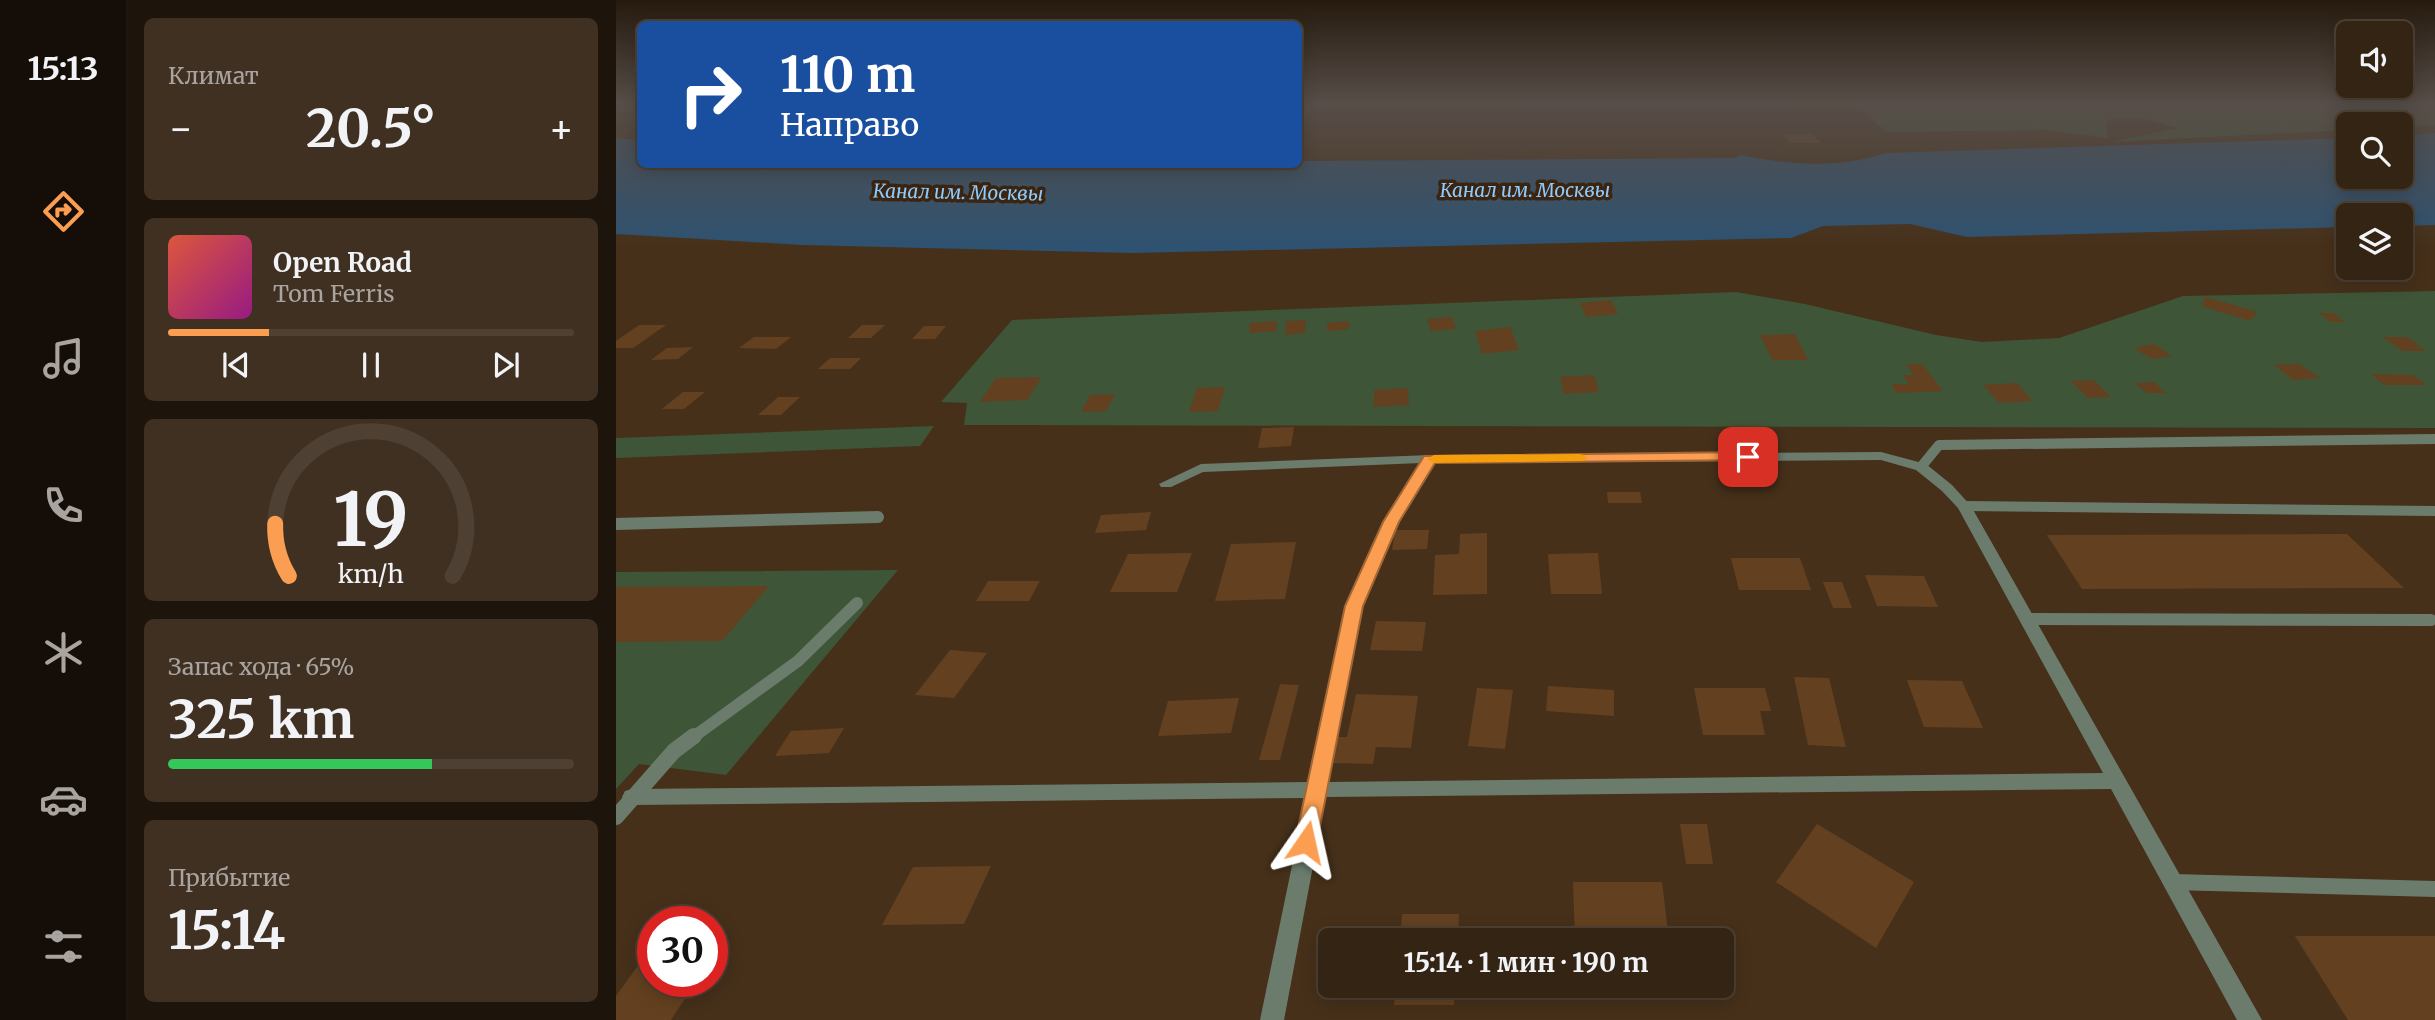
<!DOCTYPE html>
<html lang="ru">
<head>
<meta charset="utf-8">
<style>
  :root { --surface:#342414; --page:#3f3022; --text:#f1f3f6; --muted:#a9a4a0; --line:#4e4134; --accent:#fb9e51 }
  body { margin:0; font-family:Merriweather,serif; background:var(--page); color:var(--text); height:100vh; display:flex; flex-direction:column; font-size:26px; white-space:nowrap }
  * { box-sizing:border-box; margin:0 }
  p { font-size:23px; color:var(--muted) }
  .icon { flex:none; width:38px; height:38px; fill:none; stroke:currentColor; stroke-width:2; stroke-linecap:round; stroke-linejoin:round }
  .map { position:relative; flex:1; overflow:hidden }
  .sheet { display:flex; flex-direction:column; gap:18px; padding:18px; background:#1d140b; width:490px }
  .sheet>* { flex:none }
  .hud { position:absolute; left:21px; top:21px; width:665px; height:147px; border-radius:10px; box-shadow:0 4px 18px #0003,0 0 0 2px var(--line); background:#1a4fa0; color:#fff; overflow:hidden }
  .tools { position:absolute; left:1720px; top:21px; display:grid; gap:14px }
  .tools a { display:grid; place-items:center; width:77px; height:77px; border-radius:10px; background:var(--surface); box-shadow:0 4px 18px #0003,0 0 0 2px var(--line); font-size:35px }
  .speed { position:absolute; left:21px; top:906px; display:flex; gap:14px; font-size:35px; font-weight:700; text-align:center }
  .speed>* { display:grid; place-content:center; width:91px; height:91px; border-radius:50%; background:var(--surface); box-shadow:0 4px 18px #0003,0 0 0 2px var(--line); line-height:1 }
  .speed .limit { border:10px solid #d22; background:#fff; color:#111 }
  .pin { position:absolute; display:grid; place-items:center; width:60px; height:60px; color:#fff; margin:-30px; border-radius:14px; box-shadow:0 4px 10px #0006 }
  .me { position:absolute; width:77px; margin:-38px; rotate:11deg; stroke-linejoin:round; filter:drop-shadow(0 0 5px #0008) }
  .turn { display:flex; align-items:center; gap:24px; height:147px; padding:0 28px; font-size:32px }
  .turn .icon { width:91px; height:91px; stroke-width:2.5 }
  .turn b { display:block; font-size:49px; line-height:60px }
  .big { font-size:52px; font-weight:700; line-height:1.1 }
  .sheet .tile { flex:1; display:flex; flex-direction:column; justify-content:center; gap:10px; min-width:0; padding:0 24px; border-radius:10px; background:var(--page) }
  .sheet .dial { align-items:center; gap:0 }
  .dial svg { height:182px; overflow:visible; fill:none; stroke:var(--line); stroke-width:7; stroke-linecap:round; text-anchor:middle }
  .dial text { fill:var(--text); stroke:none }
  .song { display:flex; align-items:center; gap:21px }
  .cover { width:84px; height:84px; border-radius:10px; background:linear-gradient(135deg,hsl(10 70% 55%),hsl(310 70% 35%)) }
  .played { height:7px; border-radius:4px; background:linear-gradient(90deg,var(--accent) 25%,var(--line) 25%) }
  .keys { display:flex; justify-content:space-around; direction:ltr }
  .heat { display:flex; justify-content:space-between; align-items:center; font-size:38px; direction:ltr }
  .charge { height:10px; border-radius:5px; background:linear-gradient(90deg,#34c759 65%,var(--line) 0) }
  .trip { position:absolute; left:702px; top:928px; width:416px; height:70px; border-radius:10px; background:var(--surface); box-shadow:0 4px 18px #0003,0 0 0 2px var(--line); font-weight:700; line-height:70px; text-align:center }
  main { display:flex; flex:1; min-height:0 }
  .menu { display:flex; flex-direction:column; width:126px; justify-content:space-around; align-items:center; background:#150e08; color:var(--muted) }
  .menu .icon { width:49px; height:49px }
  .menu .active { color:var(--accent) }
  .menu b { font-size:32px; color:var(--text) }
  .map>svg:first-child { display:block }
  .green { fill:#3e5537 }
  .water { fill:#2e5271 }
  .building { fill:#634120 }
  .lines { fill:none; stroke-linecap:round; stroke-linejoin:round }
  .service-far2 { stroke:#6b7c6d; stroke-width:10 }
  .service-far1 { stroke:#6b7c6d; stroke-width:12 }
  .service { stroke:#6b7c6d; stroke-width:16 }
  .minor { fill:#6b7c6d; fill-rule:evenodd }
  .route { fill:#fb9e51; stroke:#a36735; stroke-width:2 }
  .slow { fill:#f59e0b }
  .labels { text-anchor:middle; stroke-width:7; stroke-linejoin:round; paint-order:stroke }
  .far-water-label { font-size:19px; font-style:italic; fill:#8dcafe; stroke:#3b2510 }
</style>
</head>
<body>
<main>
<nav class="menu">
<b>15:13</b>
<svg class="icon active" aria-label="directions" viewBox="0 0 24 24"><path d="M12 3l9 9-9 9-9-9zM9 14v-3h6M13 9l2 2-2 2"/></svg>
<svg class="icon" aria-label="music" viewBox="0 0 24 24"><path d="M9 18V5l10-2v13"/><circle cx="6" cy="18" r="3"/><circle cx="16" cy="16" r="3"/></svg>
<svg class="icon" aria-label="phone" viewBox="0 0 24 24"><path d="M5 4h4l2 5-3 2q2 4 5 5l2-3 5 2v4C11 20 4 13 5 4z"/></svg>
<svg class="icon" aria-label="climate" viewBox="0 0 24 24"><path d="M12 3v18M4 7l16 10M4 17L20 7"/></svg>
<svg class="icon" aria-label="car" viewBox="0 0 24 24"><path d="M5 17H2v-5l4-1 3-4h7l3 4 3 1v5h-3M9 17h6M6 11h13"/><circle cx="7" cy="17" r="2"/><circle cx="17" cy="17" r="2"/></svg>
<svg class="icon" aria-label="filters" viewBox="0 0 24 24"><path d="M4 7h16M4 17h16"/><circle cx="9" cy="7" r="2"/><circle cx="15" cy="17" r="2"/></svg>
</nav>
<section class="sheet">
<div class="tile"><p>Климат</p>
<div class="heat"><a>−</a><b class="big">20.5°</b><a>+</a></div>
</div>
<div class="tile">
<div class="song"><i class="cover"></i><div><b>Open Road</b><p>Tom Ferris</p></div></div>
<div class="played"></div>
<div class="keys"><svg class="icon" aria-label="previous" viewBox="0 0 24 24"><path d="M18 5L8 12l10 7zM5 5v14"/></svg><svg class="icon" aria-label="pause" viewBox="0 0 24 24"><path d="M8 5v14M16 5v14"/></svg><svg class="icon" aria-label="next" viewBox="0 0 24 24"><path d="M6 5l10 7-10 7zM19 5v14"/></svg></div>
</div>
<div class="tile dial"><svg viewBox="0 0 100 80">
<path d="M14 69A42 42 0 1 1 86 69"/>
<path d="M14 69A42 42 0 0 1 8 46" stroke="#fb9e51"/>
<text x="50" y="56" font-size="32" font-weight="700">19</text>
<text x="50" y="72" font-size="11">km/h</text>
</svg></div>
<div class="tile"><p>Запас хода · 65%</p><b class="big">325 km</b><div class="charge"></div></div>
<div class="tile"><p>Прибытие</p><b class="big">15:14</b></div>
</section>
<div class="map">
<svg width="1819" height="1020" viewBox="0 0 1819 1020">
  <rect width="100%" height="100%" fill="#46301a"/>
  <g class="green">
    <polygon points="1239,104 1819,104 1819,125 1785,127 1785,124 1732,124 1732,130 1495,142 1561,128 1523,117 1491,119 1491,138 1430,130 1270,132"/>
    <polygon points="1819,291 1819,428 348,425 351,403 325,402 396,320 1120,292 1189,304 1320,335 1366,342 1443,338 1567,296"/>
    <polygon points="318,426 304,446 0,458 0,438"/>
    <polygon points="282,570 110,775 23,764 0,789 0,572"/>
  </g>
  <path class="water" d="M1819 133V225L1785 226V215H1732V227L1351 237 1294 224 1207 226 1175 238 517 253 187 245 0 234V138L24 140V164H682L683 161 1119 158 1125 155C1171 165 1224 169 1269 153L1732 138V177H1785V135Z"/>
  <g class="building">
    <polygon points="16,104 24,104 24,112 0,112"/>
    <polygon points="682,104 695,104 692,115 682,115"/>
    <polygon points="1196,134 1205,143 1174,143 1166,135"/>
    <polygon points="1589,297 1642,312 1634,321 1586,306"/>
    <polygon points="995,300 1002,314 970,317 964,303"/>
    <polygon points="1703,313 1717,313 1729,322 1715,322"/>
    <polygon points="836,317 840,329 815,331 811,319"/>
    <polygon points="690,320 689,333 669,335 670,321"/>
    <polygon points="661,321 660,331 633,333 634,323"/>
    <polygon points="733,321 733,329 711,331 711,323"/>
    <polygon points="23,325 50,325 17,348 0,348 0,341"/>
    <polygon points="246,325 269,325 255,338 232,338"/>
    <polygon points="308,326 330,326 319,339 296,339"/>
    <polygon points="894,327 903,350 866,354 859,331"/>
    <polygon points="1179,334 1192,360 1156,360 1144,335"/>
    <polygon points="138,337 175,337 160,349 123,348"/>
    <polygon points="1767,337 1791,337 1810,351 1786,351"/>
    <polygon points="1538,344 1556,356 1536,359 1518,348"/>
    <polygon points="77,347 62,359 35,360 51,348"/>
    <polygon points="214,358 245,358 234,369 202,369"/>
    <polygon points="1290,364 1306,364 1327,391 1281,393 1275,384 1293,384 1287,375 1298,375"/>
    <polygon points="1684,364 1704,378 1677,380 1658,365"/>
    <polygon points="1755,374 1797,375 1811,385 1768,385"/>
    <polygon points="978,375 983,392 948,394 944,377"/>
    <polygon points="426,377 411,400 364,402 380,378"/>
    <polygon points="1477,380 1495,397 1472,398 1455,381"/>
    <polygon points="1538,382 1550,393 1531,393 1519,383"/>
    <polygon points="1401,383 1417,401 1383,403 1367,385"/>
    <polygon points="609,387 602,411 573,412 581,388"/>
    <polygon points="792,388 793,405 758,407 758,390"/>
    <polygon points="67,392 89,392 68,409 46,409"/>
    <polygon points="499,394 490,411 465,412 474,395"/>
    <polygon points="162,397 184,397 165,415 142,415"/>
    <polygon points="678,427 675,446 642,448 646,428"/>
    <polygon points="991,492 1024,492 1026,503 992,503"/>
    <polygon points="535,512 530,530 479,533 485,515"/>
    <polygon points="779,530 813,530 811,549 776,550"/>
    <polygon points="871,533 871,594 817,595 819,555 843,554 844,534"/>
    <polygon points="1731,534 1788,588 1466,589 1431,535"/>
    <polygon points="680,542 669,599 599,601 615,544"/>
    <polygon points="576,553 561,592 494,592 512,554"/>
    <polygon points="982,553 986,594 935,594 932,554"/>
    <polygon points="1115,558 1184,558 1195,590 1123,590"/>
    <polygon points="1249,575 1308,576 1322,607 1261,606"/>
    <polygon points="372,581 424,581 413,601 360,601"/>
    <polygon points="1207,582 1226,582 1236,608 1217,608"/>
    <polygon points="153,586 106,641 0,642 0,587"/>
    <polygon points="760,621 810,622 806,651 754,650"/>
    <polygon points="334,650 371,653 338,698 299,695"/>
    <polygon points="1178,677 1213,678 1230,747 1192,745"/>
    <polygon points="1291,680 1346,681 1367,728 1308,727"/>
    <polygon points="664,684 683,685 664,760 643,760"/>
    <polygon points="932,686 998,690 998,716 930,711"/>
    <polygon points="861,688 897,690 889,749 852,746"/>
    <polygon points="1078,688 1149,688 1155,711 1144,711 1149,735 1087,735"/>
    <polygon points="740,694 802,696 795,748 760,747 757,764 716,763 722,737 731,737"/>
    <polygon points="623,698 615,733 542,736 552,701"/>
    <polygon points="228,728 213,753 159,756 175,731"/>
    <polygon points="1064,824 1091,824 1097,864 1070,864"/>
    <polygon points="1201,824 1298,882 1260,948 1160,882"/>
    <polygon points="375,866 348,924 266,925 297,867"/>
    <polygon points="957,882 1046,882 1053,940 959,940"/>
    <polygon points="786,914 843,914 842,940 784,940"/>
    <polygon points="1679,936 1819,936 1819,1020 1732,1020"/>
    <polygon points="26,960 37,960 37,982 80,982 55,1020 0,1020 0,996"/>
    <polygon points="780,985 839,985 838,1005 778,1005"/>
  </g>
  <g class="lines">
    <g class="service-far2">
      <polyline points="1305,467 1323,445 1819,439"/>
      <polyline points="1348,506 1819,511"/>
      <polyline points="258,517 262,517"/>
    </g>
    <g class="service-far1">
      <polyline points="0,524 262,517"/>
      <polyline points="1410,619 1815,620"/>
      <polyline points="76,738 182,661 241,603"/>
    </g>
    <g class="service">
      <polyline points="0,817 58,751 78,736"/>
      <polyline points="1556,882 1819,889"/>
    </g>
    <path class="minor" d="M1265 452 1310 464 1336 485 1355 506 1646 1020H1621L1495 789 710 797 668 1020H644L690 798 16 805 9 803 6 797 9 791 16 789 694 782 730 606 768 521 805 463 587 472 555 487H545L543 484 585 464 814 455ZM1265 460 1300 470 1326 491 1342 508 1487 773 713 782 746 606 782 521 818 463Z"/>
  </g>
  <linearGradient id="sky" x2="0" y2="1"><stop stop-color="#261a0e"/><stop offset="0.42" stop-color="#574e49"/><stop offset="1" stop-color="#574e49" stop-opacity="0"/></linearGradient>
  <rect width="1819" height="247" fill="url(#sky)"/>
  <polygon class="route" points="1132,452 1140,457 1137,460 819,463 783,522 747,606 701,842 698,849 690,852 682,849 679,842 729,606 767,522 808,456"/>
  <polygon class="slow" points="963,454 968,455 971,458 968,461 818,463 811,459 818,455"/>
  <g class="labels">
    <g class="far-water-label">
      <text x="909" y="197">Канал им. Москвы</text>
      <text transform="translate(342 192) rotate(1)" y="7">Канал им. Москвы</text>
    </g>
  </g>
</svg>
<div class="tools">
<a><svg class="icon" aria-label="sound" viewBox="0 0 24 24"><path d="M4 9h4l5-4v14l-5-4H4zM17 9q2 3 0 6"/></svg></a>
<a><svg class="icon" aria-label="search" viewBox="0 0 24 24"><circle cx="10" cy="10" r="6"/><path d="M15 15l6 6"/></svg></a>
<a><svg class="icon" aria-label="layers" viewBox="0 0 24 24"><path d="M12 4l9 5-9 5-9-5zM3 14l9 5 9-5"/></svg></a>
</div>
<div class="speed"><div class="limit">30</div></div>
<div class="pin" style="left:1132px;top:457px;background:#d93025"><svg class="icon" aria-label="arrive" viewBox="0 0 24 24"><path d="M6 21V4h12l-3 4 3 4H6"/></svg></div>
<svg class="me" style="left:690px;top:842px" viewBox="-20 -20 40 40"><path d="M0-17L14 15 0 8-14 15z" fill="#fb9e51" stroke="#fff" stroke-width="4"/></svg>
<div class="trip">15:14 · 1 мин · 190 m</div>
<div class="hud">
<div class="turn"><svg class="icon" aria-label="right" viewBox="0 0 24 24"><path d="M7 20v-9h11M14 6l5 5-5 5"/></svg><div><b>110 m</b>Направо</div></div>
</div>
</div>
</main>
</body>
</html>
